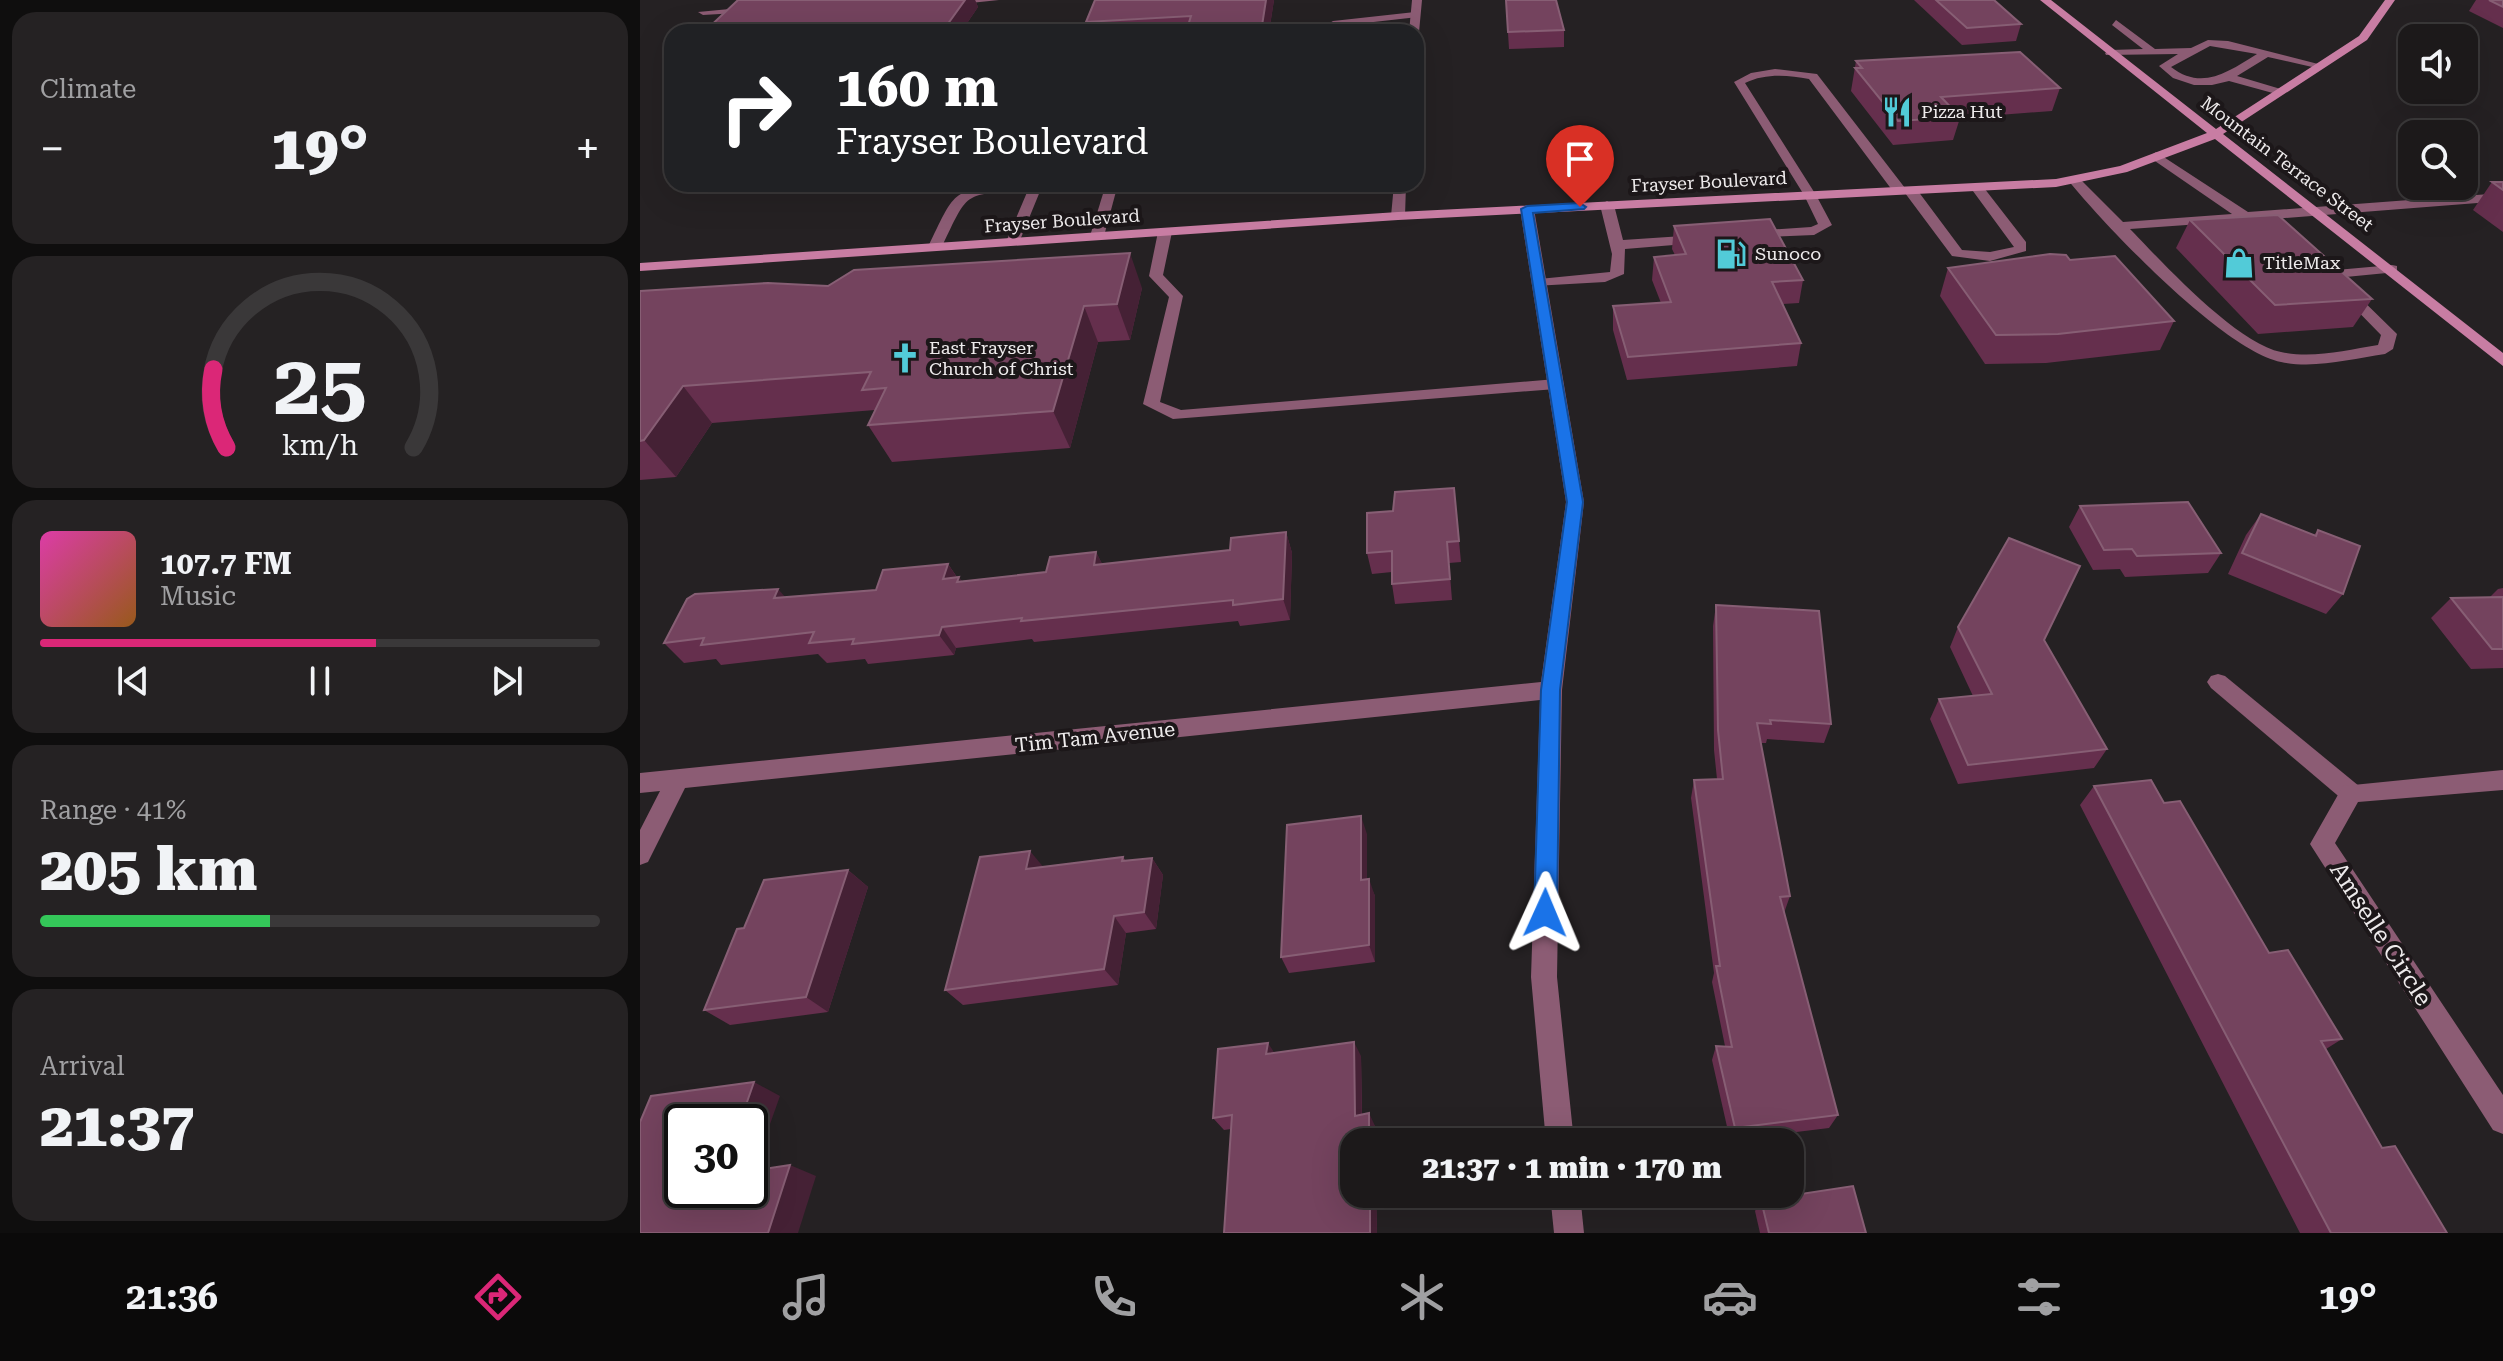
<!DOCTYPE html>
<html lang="en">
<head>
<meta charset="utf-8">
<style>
  :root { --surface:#1c191a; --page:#252223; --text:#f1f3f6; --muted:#a0a0a2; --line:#3a3839; --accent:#db2777 }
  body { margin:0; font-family:"Roboto Serif",serif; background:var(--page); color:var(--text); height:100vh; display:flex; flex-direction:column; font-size:30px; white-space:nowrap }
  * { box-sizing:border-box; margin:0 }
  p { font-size:26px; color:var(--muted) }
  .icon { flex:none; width:44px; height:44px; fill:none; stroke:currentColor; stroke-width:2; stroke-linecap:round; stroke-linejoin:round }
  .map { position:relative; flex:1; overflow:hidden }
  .panel { display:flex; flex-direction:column; gap:12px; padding:12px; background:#0f0e0e; width:640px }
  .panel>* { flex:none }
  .top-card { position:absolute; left:24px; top:24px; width:760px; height:168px; border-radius:24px; box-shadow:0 8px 32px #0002,0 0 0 2px var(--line); background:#202124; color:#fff; overflow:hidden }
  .buttons { position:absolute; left:1758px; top:24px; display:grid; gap:16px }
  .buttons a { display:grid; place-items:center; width:80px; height:80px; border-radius:16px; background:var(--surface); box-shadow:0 8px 32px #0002,0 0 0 2px var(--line); font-size:40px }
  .speed { position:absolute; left:24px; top:1104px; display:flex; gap:16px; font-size:40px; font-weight:700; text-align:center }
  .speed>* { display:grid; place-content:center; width:104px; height:104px; border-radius:50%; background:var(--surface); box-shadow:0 8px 32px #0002,0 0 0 2px var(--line); line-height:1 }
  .speed .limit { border:4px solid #111; border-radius:12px; background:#fff; color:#111 }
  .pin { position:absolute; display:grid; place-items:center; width:68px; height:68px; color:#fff; margin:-82px -34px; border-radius:50% 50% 50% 0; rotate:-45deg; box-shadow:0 0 8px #0007 }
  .pin .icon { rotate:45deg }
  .me { position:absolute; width:88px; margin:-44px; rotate:1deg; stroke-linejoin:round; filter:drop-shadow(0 0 6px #0008) }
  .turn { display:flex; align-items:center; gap:28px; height:168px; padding:0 40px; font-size:36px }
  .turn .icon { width:104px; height:104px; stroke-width:2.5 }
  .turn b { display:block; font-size:56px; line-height:68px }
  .big { font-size:60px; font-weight:800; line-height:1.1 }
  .panel .card { flex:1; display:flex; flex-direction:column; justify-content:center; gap:12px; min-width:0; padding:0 28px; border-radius:24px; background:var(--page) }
  .panel .dial { align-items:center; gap:0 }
  .dial svg { height:208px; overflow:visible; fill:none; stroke:var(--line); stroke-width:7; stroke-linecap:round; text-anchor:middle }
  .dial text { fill:var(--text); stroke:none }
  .song { display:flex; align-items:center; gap:24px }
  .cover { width:96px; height:96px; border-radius:12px; background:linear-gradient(135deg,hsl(320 70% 55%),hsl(30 70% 35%)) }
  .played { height:8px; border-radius:4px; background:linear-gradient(90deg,var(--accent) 60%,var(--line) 60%) }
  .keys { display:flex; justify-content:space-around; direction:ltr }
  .heat { display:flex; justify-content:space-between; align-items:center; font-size:44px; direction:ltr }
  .charge { height:12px; border-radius:6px; background:linear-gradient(90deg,#34c759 41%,var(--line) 0) }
  .trip { position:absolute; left:700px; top:1128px; width:464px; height:80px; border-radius:24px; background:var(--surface); box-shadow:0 8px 32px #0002,0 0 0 2px var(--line); font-weight:800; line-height:80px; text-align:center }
  .menu { display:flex; height:128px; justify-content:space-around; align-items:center; background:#0b0a0a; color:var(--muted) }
  .menu .icon { width:56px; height:56px }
  .menu .current { color:var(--accent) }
  .menu b { font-size:36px; color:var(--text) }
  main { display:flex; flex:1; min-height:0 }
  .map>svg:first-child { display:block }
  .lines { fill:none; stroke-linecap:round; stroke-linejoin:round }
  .lane { fill:#8c5c74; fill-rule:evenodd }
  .street { fill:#8c5c74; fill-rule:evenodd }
  .secondary { fill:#c87da3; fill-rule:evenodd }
  .wall { fill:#652f4d }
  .shaded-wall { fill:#452135 }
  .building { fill:#74435e; stroke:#875e74; stroke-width:2 }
  .route { fill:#1a73e8; stroke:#114b97; stroke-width:2 }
  .labels { text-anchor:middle; stroke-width:8; stroke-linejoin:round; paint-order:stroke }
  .far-poi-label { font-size:18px; fill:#eeebec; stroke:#1c1719; text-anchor:start }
  .far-street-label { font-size:18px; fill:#eeebec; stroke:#1c1719 }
  .street-label { font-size:20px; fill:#eeebec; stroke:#1c1719 }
  .near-street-label { font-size:24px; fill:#eeebec; stroke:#1c1719 }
</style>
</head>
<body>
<main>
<section class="panel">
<div class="card"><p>Climate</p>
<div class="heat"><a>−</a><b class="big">19°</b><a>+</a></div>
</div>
<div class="card dial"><svg viewBox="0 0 100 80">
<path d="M14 69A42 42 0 1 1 86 69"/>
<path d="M14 69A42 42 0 0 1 9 39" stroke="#db2777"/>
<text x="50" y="56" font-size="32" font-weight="700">25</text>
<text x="50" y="72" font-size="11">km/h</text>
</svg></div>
<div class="card">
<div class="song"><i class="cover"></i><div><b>107.7 FM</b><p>Music</p></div></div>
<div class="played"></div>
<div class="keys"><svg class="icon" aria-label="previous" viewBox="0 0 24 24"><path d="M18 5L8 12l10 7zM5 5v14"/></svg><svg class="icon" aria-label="pause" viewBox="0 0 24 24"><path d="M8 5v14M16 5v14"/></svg><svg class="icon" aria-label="next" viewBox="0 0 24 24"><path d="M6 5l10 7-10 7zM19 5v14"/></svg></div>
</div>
<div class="card"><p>Range · 41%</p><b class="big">205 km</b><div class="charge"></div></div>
<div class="card"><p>Arrival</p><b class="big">21:37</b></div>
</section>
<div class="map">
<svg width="1863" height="1233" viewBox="0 0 1863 1233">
  <rect width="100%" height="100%" fill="#252123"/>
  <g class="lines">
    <g class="lane">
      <polygon points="775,12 778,17 698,26 698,32 688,32 688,24 693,21"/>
      <path d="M1476 20 1515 49 1551 48 1568 40 1588 41 1686 66 1681 69 1628 57 1597 76 1644 90 1646 92 1640 95 1589 81 1572 85H1554L1533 78 1519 66 1538 54 1466 55 1465 53 1470 50 1503 49 1472 25ZM1570 46 1617 54C1588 72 1562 91 1531 67Z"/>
      <path d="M1135 69 1177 74 1265 188 1275 187 1322 250 1350 252 1374 247 1330 187 1336 183 1341 184 1386 242V251L1350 261 1312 256 1265 193 1255 194 1169 79C1148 75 1125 73 1105 83L1176 195 1192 225 1174 235 1105 238 1103 235 1110 231 1171 227 1178 224 1164 195 1094 82 1111 73Z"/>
      <path d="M1516 152 1608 212 1863 193V201L1619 220 1634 231 1627 235 1603 221 1490 229C1523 263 1596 343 1641 352 1673 359 1706 350 1738 345L1741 335 1699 292 1706 288 1711 289 1757 334 1753 349 1745 354C1711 359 1675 369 1641 362 1583 350 1466 227 1427 179L1437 176 1483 222 1592 214 1512 159 1510 156Z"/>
      <path d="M373 184H403L378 245 366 242 388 190C323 196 330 188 302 247L290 250 288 247C315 192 310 189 373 184Z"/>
      <polygon points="466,184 478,184 464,236 457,240 450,236"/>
      <polygon points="967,201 974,205 983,240 1058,235 1065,239 1058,243 985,249 984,274 965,282 894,286 892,283 899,279 970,272 972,254 960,205"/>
      <polygon points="525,228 532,232 523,275 543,296 520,402 541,410 916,379 924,384 916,389 533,419 503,404 529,297 509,276 518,232"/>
      <polygon points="1752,265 1757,266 1757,272 1685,279 1678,275 1685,271"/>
      <polygon points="1578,674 1585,676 1719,786 1722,793 1719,800 1711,803 1703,800 1571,688 1567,682 1571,676"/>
    </g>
    <g class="street">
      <polygon points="308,0 359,0 311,5"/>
      <polygon points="772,0 782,0 779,32 776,35 769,32"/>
      <polygon points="111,7 114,12 63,15 58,12"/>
      <polygon points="754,184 766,184 765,216 758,220 751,216"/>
      <polygon points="887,205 894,209 944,502 922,690 917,977 934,1142 906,1142 891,977 900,700 45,788 8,862 0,865 0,830 20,791 0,793 0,773 901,682 926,502 880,209"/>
      <polygon points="1863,770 1863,790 1718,802 1695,843 1863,1095 1863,1134 1853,1130 1670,844 1703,786"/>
      <polygon points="910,1194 940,1194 944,1233 914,1233"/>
    </g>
    <polygon class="secondary" points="1400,0 1411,0 1576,129 1719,36 1745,0 1755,0 1727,40 1583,134 1863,353 1863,366 1575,139 1487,172 1416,187 758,220 0,271 0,263 758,212 1416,179 1480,166 1567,133"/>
  </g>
  <g class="wall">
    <polygon points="98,0 335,0 338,7 321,32 64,32"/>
    <polygon points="634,0 629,32 450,32 446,22"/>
    <polygon points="866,0 924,30 924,47 869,49"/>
    <polygon points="1274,0 1354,0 1381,24 1376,41 1322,45"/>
    <polygon points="1836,0 1863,0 1863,28 1829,11"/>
    <polygon points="1216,61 1420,88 1412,111 1320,118 1313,140 1253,145 1211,91"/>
    <polygon points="1852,182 1863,182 1863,232 1833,210"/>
    <polygon points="405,184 460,184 460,186 407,189"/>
    <polygon points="1550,220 1732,299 1713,327 1618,334 1536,248"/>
    <polygon points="1034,226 1163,280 1159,303 1143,304 1161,343 1157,366 987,380 973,330 973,306 1021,303 1012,280 1014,257 1035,255 1032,249"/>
    <polygon points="1430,260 1534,321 1520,350 1406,363 1345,364 1300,296 1308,268"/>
    <polygon points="188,286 502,288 490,340 458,342 430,448 252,462 228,425 235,410 72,423 36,477 0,480 0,291"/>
    <polygon points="814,488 821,562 809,563 812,600 755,604 752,584 752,572 732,574 727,553 753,511"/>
    <polygon points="1440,506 1581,553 1568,573 1485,577 1480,569 1453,570 1429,527"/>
    <polygon points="1621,514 1674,535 1678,530 1703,594 1686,614 1588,574 1606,535"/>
    <polygon points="646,532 652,553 650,620 600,626 598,621 394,642 392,639 316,648 314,655 228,664 225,659 187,663 178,654 81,665 76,659 44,663 24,643 145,597 236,590 308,564 317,577 322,581 406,572 456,552 462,564 590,550"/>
    <polygon points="1863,588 1863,668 1831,669 1791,618 1811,598 1850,597 1858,589"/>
    <polygon points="1076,605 1191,724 1184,743 1127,739 1126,743 1121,743 1150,896 1144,913 1198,1115 1189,1128 1090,1140 1072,1060 1076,1046 1085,1046 1072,982 1074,973 1051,798 1054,780 1077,779 1074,750 1073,626"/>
    <polygon points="1318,627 1404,640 1467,749 1454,768 1318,784 1290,719 1299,699 1333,696 1310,647"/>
    <polygon points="1454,786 1629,953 1702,1039 1686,1049 1742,1148 1807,1233 1660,1233 1440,805"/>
    <polygon points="727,834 727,879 735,896 735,962 649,973 641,957"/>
    <polygon points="483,857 486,861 512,858 523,875 516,929 486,933 478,985 323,1005 305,990 403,867"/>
    <polygon points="208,870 228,887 188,1012 90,1025 64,1010 104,928"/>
    <polygon points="635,1053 721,1056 722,1114 735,1126 735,1142 714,1142 714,1194 736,1194 737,1233 591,1129 584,1130 573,1118"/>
    <polygon points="1121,1200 1226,1233 1120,1233 1115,1211"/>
  </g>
  <g class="shaded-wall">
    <polygon points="325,0 335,0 338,7 321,32 310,32 307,25"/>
    <polygon points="626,0 634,0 629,32 621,32"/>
    <polygon points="490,253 502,288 490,340 477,304"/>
    <polygon points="444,306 458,342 430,448 413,411"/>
    <polygon points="43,386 72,423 36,477 4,440"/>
    <polygon points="646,532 652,553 650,620 643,599"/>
    <polygon points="456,552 467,573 454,565"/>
    <polygon points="308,564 318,579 319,577 332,597 303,579"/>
    <polygon points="138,589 156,609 134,598"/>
    <polygon points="302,627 316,648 314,655 299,635"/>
    <polygon points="721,816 727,834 727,897 721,880"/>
    <polygon points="390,851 405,869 386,869"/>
    <polygon points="512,858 523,875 516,929 504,912"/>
    <polygon points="208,870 228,887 188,1012 166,997"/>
    <polygon points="729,879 735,896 735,962 729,945"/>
    <polygon points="474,916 486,933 478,985 464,969"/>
    <polygon points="714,1042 721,1056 722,1128 715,1116"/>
    <polygon points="628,1043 637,1057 626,1054"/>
    <polygon points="114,1082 140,1096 110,1180 110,1122 100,1122"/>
    <polygon points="729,1113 735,1126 735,1142 729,1142"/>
    <polygon points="150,1165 176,1176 158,1233 128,1233"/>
    <polygon points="730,1194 736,1194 737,1233 730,1233"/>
  </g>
  <g class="building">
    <polygon points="98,0 325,0 307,25 182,32 64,32"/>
    <polygon points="455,0 626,0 621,32 546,32 551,16 446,22"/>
    <polygon points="866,0 916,0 924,30 868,32"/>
    <polygon points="1296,0 1354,0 1381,24 1327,28"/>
    <polygon points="1849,0 1863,0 1863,7"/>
    <polygon points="1380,52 1420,88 1301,97 1320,117 1258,121 1215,68 1222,68 1216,61"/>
    <polygon points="1852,182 1863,182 1863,190"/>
    <polygon points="1638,215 1732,299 1635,305 1550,220"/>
    <polygon points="1130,219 1163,280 1132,282 1161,343 988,357 973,306 1031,302 1014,257 1046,254 1034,226"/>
    <polygon points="490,253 477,304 444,306 413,411 228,425 246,388 222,390 231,372 43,386 4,440 0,441 0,291 128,283 188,286 214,270"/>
    <polygon points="1410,254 1426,255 1430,260 1475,256 1534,321 1418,334 1356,335 1308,268"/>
    <polygon points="814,488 819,541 807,542 810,579 752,584 752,551 727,553 727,513 753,511 755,492"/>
    <polygon points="1548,502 1581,553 1497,556 1492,549 1464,550 1440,506"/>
    <polygon points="1621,514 1676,536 1678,530 1720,546 1703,594 1602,553"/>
    <polygon points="646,532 643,599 593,605 593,600 381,621 382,618 302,627 299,635 212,644 214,639 169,643 174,632 61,645 64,638 24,643 47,599 55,594 138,589 134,598 236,590 243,570 308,564 303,579 319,577 317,582 406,572 410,557 456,552 454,565 590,550 591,538"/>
    <polygon points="1369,538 1440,566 1404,640 1467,749 1328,765 1299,699 1352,694 1318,627"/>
    <polygon points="1863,597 1863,649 1852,649 1811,598"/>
    <polygon points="1076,605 1179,611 1191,724 1130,720 1131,724 1117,723 1150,896 1140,897 1198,1115 1095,1128 1076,1046 1092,1047 1076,966 1080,966 1054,780 1083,779 1078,730"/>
    <polygon points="1511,780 1524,803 1540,801 1629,953 1648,950 1702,1039 1681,1041 1742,1148 1755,1146 1807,1233 1691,1233 1454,786"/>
    <polygon points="721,816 721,880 729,879 729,945 641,957 647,825"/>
    <polygon points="390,851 386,869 483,857 482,861 512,858 504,912 474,916 464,969 305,990 340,857"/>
    <polygon points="208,870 166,997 64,1010 97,929 104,928 124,880"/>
    <polygon points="714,1042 715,1116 729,1113 729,1142 714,1142 714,1194 730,1194 730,1233 584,1233 592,1115 573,1118 578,1049 628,1043 626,1054"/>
    <polygon points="114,1082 100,1122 42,1122 42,1190 110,1190 110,1171 150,1165 128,1233 0,1233 0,1122 11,1096"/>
    <polygon points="1213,1186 1226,1233 1129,1233 1121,1200"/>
  </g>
  <polygon class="route" points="940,203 946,207 944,209 893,213 943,502 920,690 917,913 913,921 905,924 897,921 894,913 901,690 927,502 881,209 887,206"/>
  <defs>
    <g id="restaurant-bare" transform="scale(2.4)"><path d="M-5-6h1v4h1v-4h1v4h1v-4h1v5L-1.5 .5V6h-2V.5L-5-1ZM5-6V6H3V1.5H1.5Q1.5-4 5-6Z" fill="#52cbd8" stroke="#1c1719" stroke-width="2.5" paint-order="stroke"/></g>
    <g id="fuel-bare" transform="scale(2.4)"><path d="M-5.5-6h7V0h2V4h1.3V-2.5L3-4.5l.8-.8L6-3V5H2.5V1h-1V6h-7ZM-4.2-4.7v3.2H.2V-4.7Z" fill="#52cbd8" stroke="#1c1719" stroke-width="2.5" paint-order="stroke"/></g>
    <g id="shop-bare" transform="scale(2.4)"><path d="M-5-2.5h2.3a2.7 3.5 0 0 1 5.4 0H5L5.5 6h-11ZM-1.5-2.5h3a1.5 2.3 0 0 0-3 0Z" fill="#52cbd8" stroke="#1c1719" stroke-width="2.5" paint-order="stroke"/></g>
    <g id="church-bare" transform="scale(2.4)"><path d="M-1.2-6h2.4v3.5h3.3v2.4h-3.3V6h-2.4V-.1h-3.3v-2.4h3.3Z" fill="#52cbd8" stroke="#1c1719" stroke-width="2.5" paint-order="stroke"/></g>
  </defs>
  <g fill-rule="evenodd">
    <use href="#restaurant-bare" x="1257" y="112"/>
    <use href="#fuel-bare" x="1091" y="254"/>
    <use href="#shop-bare" x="1599" y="263"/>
    <use href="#church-bare" x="265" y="358"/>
  </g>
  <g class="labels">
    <g class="far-poi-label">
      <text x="1281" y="118">Pizza Hut</text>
      <text x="1115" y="260">Sunoco</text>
      <text x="1623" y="269">TitleMax</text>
      <text x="289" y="354">East Frayser<tspan x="289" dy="21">Church of Christ</tspan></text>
    </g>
    <g class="far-street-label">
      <text transform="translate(1647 164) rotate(37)" y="6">Mountain Terrace Street</text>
      <text transform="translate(1069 182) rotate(-3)" y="6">Frayser Boulevard</text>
      <text transform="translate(422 221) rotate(-4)" y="6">Frayser Boulevard</text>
    </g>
    <g class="street-label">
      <text transform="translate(455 737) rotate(-6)" y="7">Tim Tam Avenue</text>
    </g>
    <g class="near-street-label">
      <text transform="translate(1741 934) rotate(57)" y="8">Amselle Circle</text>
    </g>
  </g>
</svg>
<div class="buttons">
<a><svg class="icon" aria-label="sound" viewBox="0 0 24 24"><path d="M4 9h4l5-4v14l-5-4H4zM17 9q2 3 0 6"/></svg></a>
<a><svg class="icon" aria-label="search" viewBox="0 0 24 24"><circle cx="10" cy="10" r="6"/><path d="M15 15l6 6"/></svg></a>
</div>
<div class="speed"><div class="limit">30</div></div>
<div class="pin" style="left:940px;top:207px;background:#d93025"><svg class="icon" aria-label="arrive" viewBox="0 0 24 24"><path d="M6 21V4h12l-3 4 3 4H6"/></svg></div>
<svg class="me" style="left:905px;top:913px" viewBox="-20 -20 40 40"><path d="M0-17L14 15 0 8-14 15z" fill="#1a73e8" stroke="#fff" stroke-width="4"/></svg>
<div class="trip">21:37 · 1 min · 170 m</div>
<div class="top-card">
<div class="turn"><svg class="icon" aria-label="right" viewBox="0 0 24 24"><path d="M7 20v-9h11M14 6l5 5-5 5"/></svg><div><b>160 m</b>Frayser Boulevard</div></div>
</div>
</div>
</main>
<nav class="menu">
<b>21:36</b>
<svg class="icon current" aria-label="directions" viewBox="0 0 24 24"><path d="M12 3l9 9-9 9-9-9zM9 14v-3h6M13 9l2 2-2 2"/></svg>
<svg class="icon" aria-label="music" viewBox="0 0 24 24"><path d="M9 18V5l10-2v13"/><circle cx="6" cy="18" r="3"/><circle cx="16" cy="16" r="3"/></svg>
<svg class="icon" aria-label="phone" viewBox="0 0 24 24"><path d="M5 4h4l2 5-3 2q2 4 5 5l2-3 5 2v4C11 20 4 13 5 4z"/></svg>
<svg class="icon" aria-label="climate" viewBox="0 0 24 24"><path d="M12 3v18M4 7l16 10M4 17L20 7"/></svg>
<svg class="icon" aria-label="car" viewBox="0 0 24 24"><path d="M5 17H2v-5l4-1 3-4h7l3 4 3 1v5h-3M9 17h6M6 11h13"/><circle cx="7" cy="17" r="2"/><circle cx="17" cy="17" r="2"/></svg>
<svg class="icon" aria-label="filters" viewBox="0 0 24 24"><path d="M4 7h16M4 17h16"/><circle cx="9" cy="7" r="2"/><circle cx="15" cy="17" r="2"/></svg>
<b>19°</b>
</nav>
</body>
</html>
